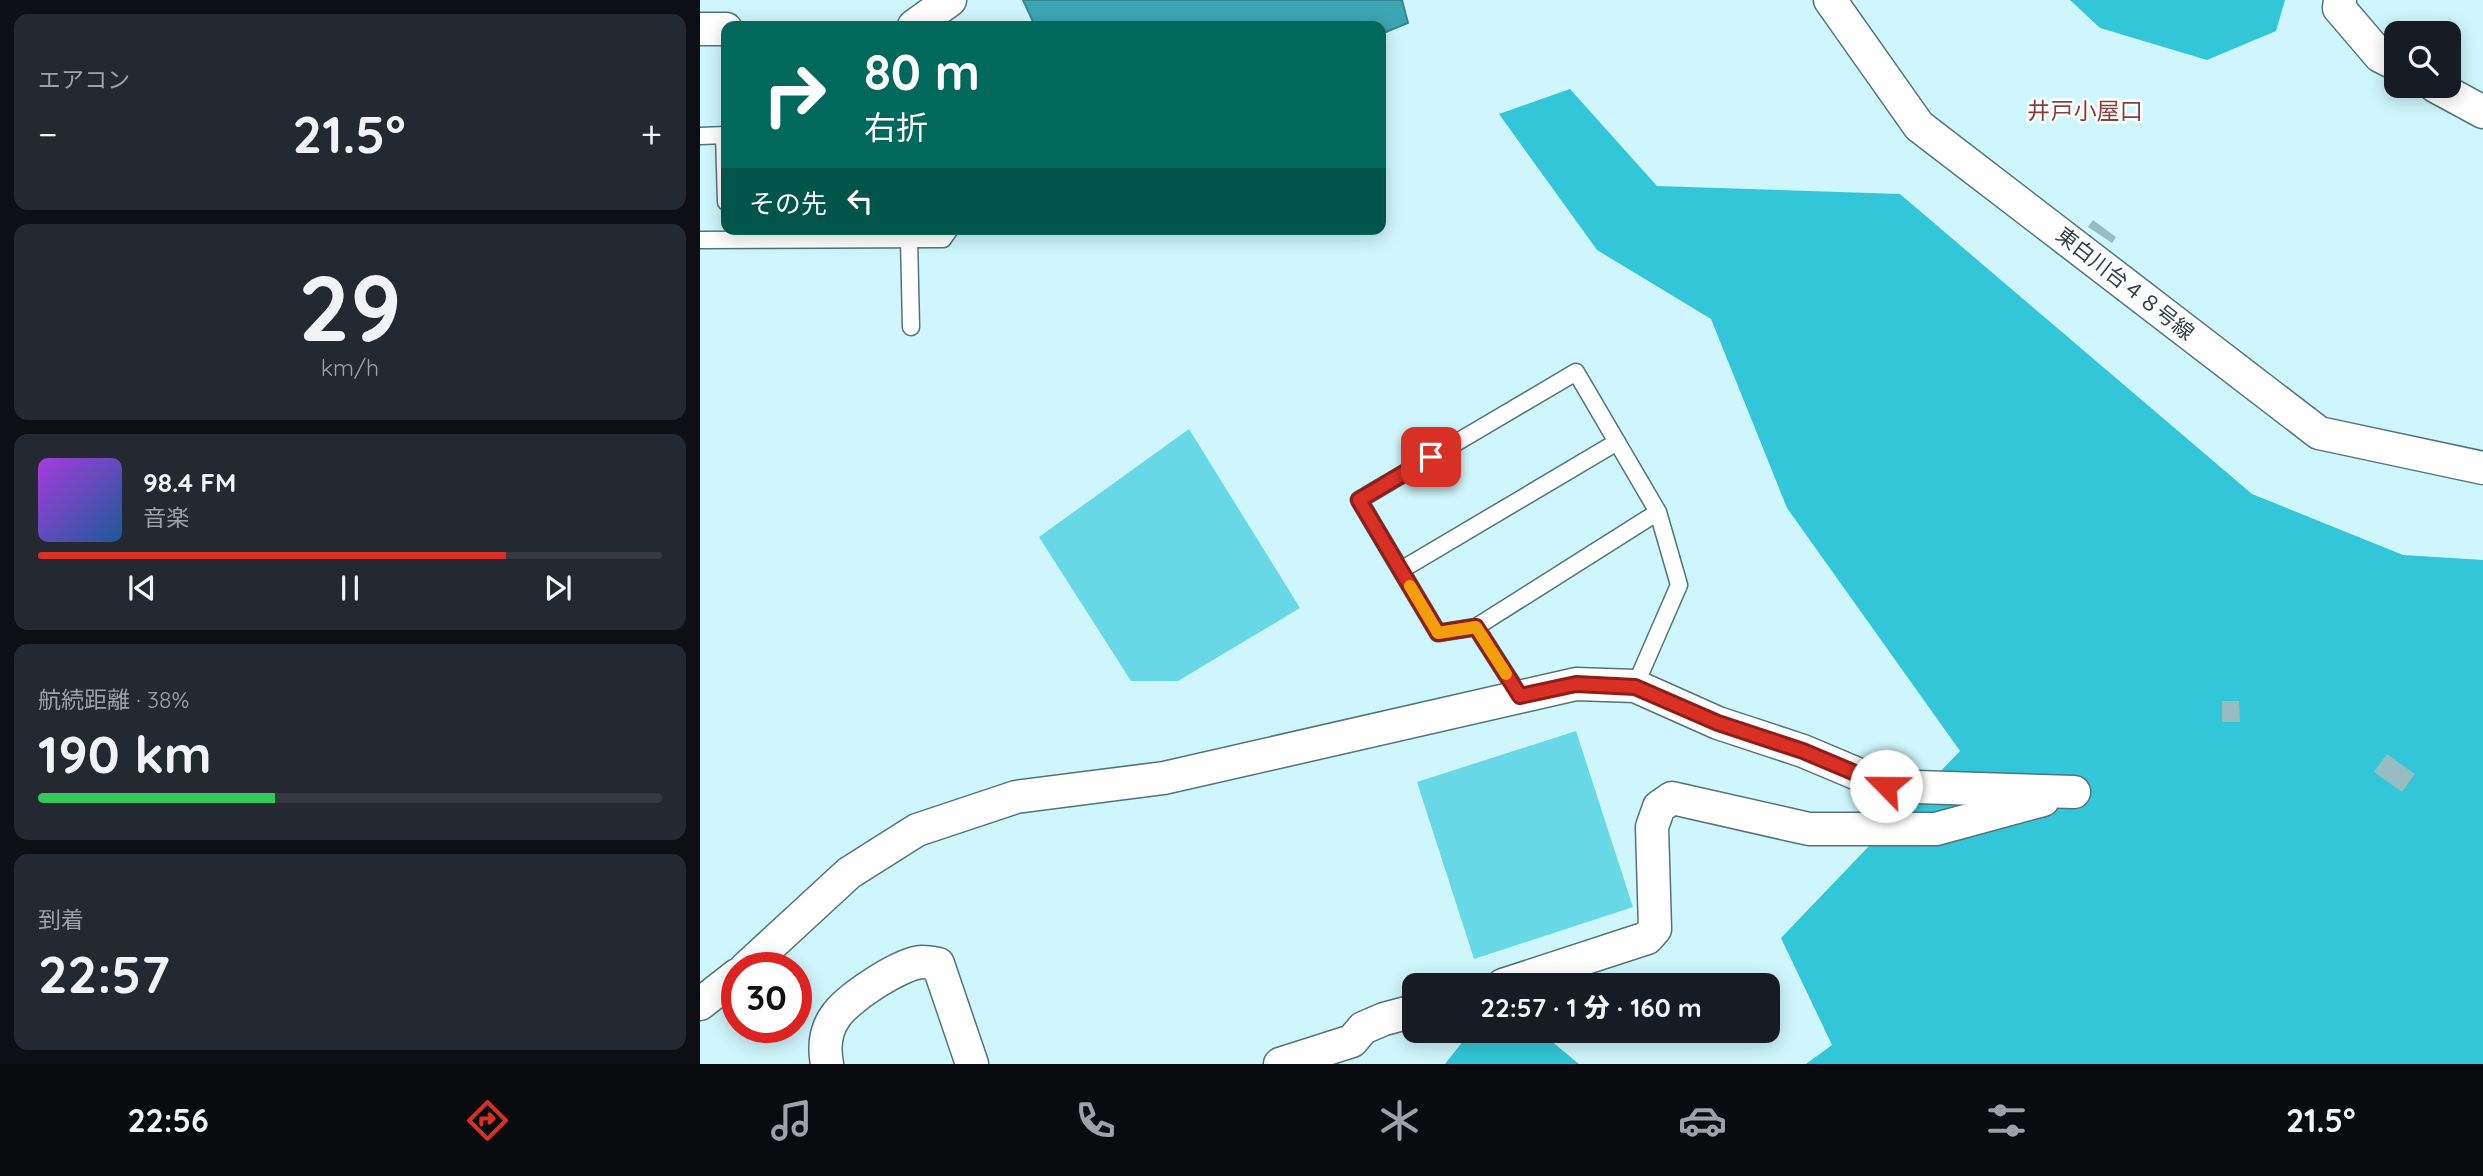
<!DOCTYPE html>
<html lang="ja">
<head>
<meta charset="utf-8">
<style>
  :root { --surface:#171b24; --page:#242831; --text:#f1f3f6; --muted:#9ea1a6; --line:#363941; --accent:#d93025 }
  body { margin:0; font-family:Quicksand,"Noto Sans JP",sans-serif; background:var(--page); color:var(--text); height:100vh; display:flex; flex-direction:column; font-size:26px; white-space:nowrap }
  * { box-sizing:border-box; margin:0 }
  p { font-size:23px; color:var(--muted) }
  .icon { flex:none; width:38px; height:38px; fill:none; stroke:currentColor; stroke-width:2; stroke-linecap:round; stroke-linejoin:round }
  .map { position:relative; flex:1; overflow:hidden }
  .panel { display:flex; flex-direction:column; gap:14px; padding:14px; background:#0d0f14; width:700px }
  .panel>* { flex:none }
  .hud { position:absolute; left:21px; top:21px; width:665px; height:214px; border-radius:14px; box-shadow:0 4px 18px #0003; background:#00695c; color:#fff; overflow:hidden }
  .controls { position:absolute; left:1684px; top:21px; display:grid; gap:14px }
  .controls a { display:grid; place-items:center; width:77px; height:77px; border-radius:14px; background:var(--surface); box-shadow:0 4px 18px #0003; font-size:35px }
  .speed { position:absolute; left:21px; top:952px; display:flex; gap:14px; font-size:35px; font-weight:700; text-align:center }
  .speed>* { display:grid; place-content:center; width:91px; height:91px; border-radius:50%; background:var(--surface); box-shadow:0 4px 18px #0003; line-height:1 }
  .speed .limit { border:10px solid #d22; background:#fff; color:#111 }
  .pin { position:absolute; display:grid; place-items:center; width:60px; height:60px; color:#fff; margin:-30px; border-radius:14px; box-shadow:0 4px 10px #0006 }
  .me { position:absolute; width:77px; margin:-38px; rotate:293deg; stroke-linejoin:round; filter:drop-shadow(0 0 5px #0008) }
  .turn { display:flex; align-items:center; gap:24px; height:147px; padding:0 28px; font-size:32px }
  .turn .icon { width:91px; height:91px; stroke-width:2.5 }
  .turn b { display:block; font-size:49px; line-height:60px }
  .then { display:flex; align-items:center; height:66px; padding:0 28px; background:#0003; gap:14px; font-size:26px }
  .big { font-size:52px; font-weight:800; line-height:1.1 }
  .panel .tile { flex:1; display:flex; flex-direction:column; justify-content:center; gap:10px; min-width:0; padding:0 24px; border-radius:14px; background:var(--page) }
  .panel .dial { align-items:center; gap:0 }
  .dial b { font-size:91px; line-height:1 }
  .song { display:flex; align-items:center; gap:21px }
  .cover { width:84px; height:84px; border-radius:10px; background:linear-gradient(135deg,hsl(280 70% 55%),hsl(210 70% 35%)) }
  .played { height:7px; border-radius:4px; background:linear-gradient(90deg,var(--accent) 75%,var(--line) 75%) }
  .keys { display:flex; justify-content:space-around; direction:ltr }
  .heat { display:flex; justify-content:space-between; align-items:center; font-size:38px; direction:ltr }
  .charge { height:10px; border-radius:5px; background:linear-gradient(90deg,#34c759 38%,var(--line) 0) }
  .trip { position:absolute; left:702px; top:973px; width:378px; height:70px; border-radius:14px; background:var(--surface); box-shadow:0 4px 18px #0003; font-weight:800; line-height:70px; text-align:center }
  .dock { display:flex; height:112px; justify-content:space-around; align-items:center; background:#090b0e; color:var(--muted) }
  .dock .icon { width:49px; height:49px }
  .dock .active { color:var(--accent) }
  .dock b { font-size:32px; color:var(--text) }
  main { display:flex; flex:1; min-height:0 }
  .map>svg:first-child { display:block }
  .green { fill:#68d7e6 }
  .forest { fill:#33c6d8 }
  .water { fill:#3ca5b3; stroke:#388691; stroke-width:2 }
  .building { fill:#97bcc2 }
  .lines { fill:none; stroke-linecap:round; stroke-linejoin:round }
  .service-casing { stroke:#517479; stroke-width:19 }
  .minor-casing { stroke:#517479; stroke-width:35 }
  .service { stroke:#fff; stroke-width:16 }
  .minor { stroke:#fff; stroke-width:32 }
  .route-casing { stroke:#8d1f18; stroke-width:18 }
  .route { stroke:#d93025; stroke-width:12 }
  .slow { stroke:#f59e0b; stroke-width:12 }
  .labels { text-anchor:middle; stroke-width:5; stroke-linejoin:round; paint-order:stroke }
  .street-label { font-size:21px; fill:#303f42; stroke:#fff }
  .neighbourhood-label { font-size:23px; fill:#873f38; stroke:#fff }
</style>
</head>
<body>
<main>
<section class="panel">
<div class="tile"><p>エアコン</p>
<div class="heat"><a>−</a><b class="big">21.5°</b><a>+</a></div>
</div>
<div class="tile dial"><b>29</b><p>km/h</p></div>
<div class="tile">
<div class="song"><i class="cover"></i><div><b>98.4 FM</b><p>音楽</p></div></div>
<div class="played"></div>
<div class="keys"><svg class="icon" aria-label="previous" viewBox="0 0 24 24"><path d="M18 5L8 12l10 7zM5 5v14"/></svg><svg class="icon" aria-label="pause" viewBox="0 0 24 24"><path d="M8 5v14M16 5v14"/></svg><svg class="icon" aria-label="next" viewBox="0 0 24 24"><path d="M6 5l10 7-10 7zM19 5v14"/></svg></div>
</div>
<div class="tile"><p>航続距離 · 38%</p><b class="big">190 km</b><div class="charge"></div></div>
<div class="tile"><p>到着</p><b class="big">22:57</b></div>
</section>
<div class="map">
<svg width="1783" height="1064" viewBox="0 0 1783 1064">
  <rect width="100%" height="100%" fill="#cff6fc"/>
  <g class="green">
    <polygon points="489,429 600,608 478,681 431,681 339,537"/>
    <polygon points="876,731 933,907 774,959 717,782"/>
  </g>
  <g class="forest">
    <polygon points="1370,0 1585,0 1576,31 1507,60 1400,28"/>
    <polygon points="870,89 957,186 1200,194 1552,494 1703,555 1783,560 1783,1064 1106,1064 1132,1045 1081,938 1260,751 1087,508 1011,319 897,250 799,114"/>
    <polygon points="771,1031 839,1031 879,1064 745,1064"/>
  </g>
  <polygon class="water" points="323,0 702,0 708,23 681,34 681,26 335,26"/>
  <g class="building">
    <polygon points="1393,220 1416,237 1412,243 1388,227"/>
    <polygon points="1522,701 1539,701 1540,722 1522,722"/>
    <polygon points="1687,754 1715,774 1702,792 1674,772"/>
  </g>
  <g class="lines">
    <g class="service-casing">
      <g id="service">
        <polyline points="24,135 26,202"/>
        <polyline points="0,136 26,135"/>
        <polyline points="209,239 211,327"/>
        <polyline points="0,240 243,239 250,229"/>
        <polyline points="701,570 917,442"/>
        <polyline points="776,627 820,696"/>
        <polyline points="935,686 979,585 958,512 876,372 659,500 738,633 776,627 958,512"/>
      </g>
    </g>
    <g class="minor-casing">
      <g id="minor">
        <polyline points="1130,0 1219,126 1619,433 1783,468"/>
        <polyline points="1640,0 1639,8 1680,56 1696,64"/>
        <polyline points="214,26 250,0"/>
        <polyline points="0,29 26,29"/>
        <polyline points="1735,86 1783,112"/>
        <polyline points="46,968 149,873 217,830 316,797 464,778 876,684 935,686 1018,723 1103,751 1186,786 1374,792"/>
        <polyline points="803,985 947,938 955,929 952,827 959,807 972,798 1109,829 1236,829 1343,800"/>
        <polyline points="0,1004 37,975"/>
        <path d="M127 1064C124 1048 125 1031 135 1017 146 999 201 963 222 962 227 962 233 963 238 964L272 1064"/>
        <polyline points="580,1064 652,1041 663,1028 684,1019 714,1011"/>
      </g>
    </g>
    <use href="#service" class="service"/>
    <use href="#minor" class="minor"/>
  </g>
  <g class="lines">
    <g class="route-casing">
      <polyline id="route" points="731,457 659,500 738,633 776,627 820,696 876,684 935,687 1018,723 1103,751 1186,786"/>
    </g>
    <use href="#route" class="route"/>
    <polyline class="slow" points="710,586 738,633 776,627 806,674"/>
  </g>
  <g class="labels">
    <g class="street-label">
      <text transform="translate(1425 284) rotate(38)" y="7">東白川台４８号線</text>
    </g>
    <g class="neighbourhood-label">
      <text x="1385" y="119">井戸小屋口</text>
    </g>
  </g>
</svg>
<div class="controls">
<a><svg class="icon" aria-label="search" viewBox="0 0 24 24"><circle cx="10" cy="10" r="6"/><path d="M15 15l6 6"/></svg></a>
</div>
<div class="speed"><div class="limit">30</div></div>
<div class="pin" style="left:731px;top:457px;background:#d93025"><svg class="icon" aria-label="arrive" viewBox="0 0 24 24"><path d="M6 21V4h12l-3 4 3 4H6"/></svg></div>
<svg class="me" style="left:1186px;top:786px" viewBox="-20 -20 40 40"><circle r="19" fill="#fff"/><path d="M0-13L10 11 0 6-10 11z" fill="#d93025"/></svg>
<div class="trip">22:57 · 1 分 · 160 m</div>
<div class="hud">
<div class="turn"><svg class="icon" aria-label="right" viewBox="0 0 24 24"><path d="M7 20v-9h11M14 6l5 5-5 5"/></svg><div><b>80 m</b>右折</div></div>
<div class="then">その先<svg class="icon" aria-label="left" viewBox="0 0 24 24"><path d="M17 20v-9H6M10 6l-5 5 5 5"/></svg></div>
</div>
</div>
</main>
<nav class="dock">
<b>22:56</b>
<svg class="icon active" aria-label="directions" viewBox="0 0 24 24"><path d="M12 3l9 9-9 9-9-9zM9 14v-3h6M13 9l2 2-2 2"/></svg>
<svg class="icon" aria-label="music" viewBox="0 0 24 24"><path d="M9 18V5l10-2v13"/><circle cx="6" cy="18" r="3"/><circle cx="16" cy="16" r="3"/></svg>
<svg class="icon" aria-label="phone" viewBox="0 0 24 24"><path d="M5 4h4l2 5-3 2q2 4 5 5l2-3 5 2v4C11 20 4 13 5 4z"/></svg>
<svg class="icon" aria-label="climate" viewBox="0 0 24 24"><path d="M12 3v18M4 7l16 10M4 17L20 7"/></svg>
<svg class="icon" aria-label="car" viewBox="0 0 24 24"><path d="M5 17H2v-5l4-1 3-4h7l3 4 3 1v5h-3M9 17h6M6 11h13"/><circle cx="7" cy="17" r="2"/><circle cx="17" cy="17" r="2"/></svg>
<svg class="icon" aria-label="filters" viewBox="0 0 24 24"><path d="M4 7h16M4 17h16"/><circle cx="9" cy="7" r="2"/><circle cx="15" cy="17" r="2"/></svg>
<b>21.5°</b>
</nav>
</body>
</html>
